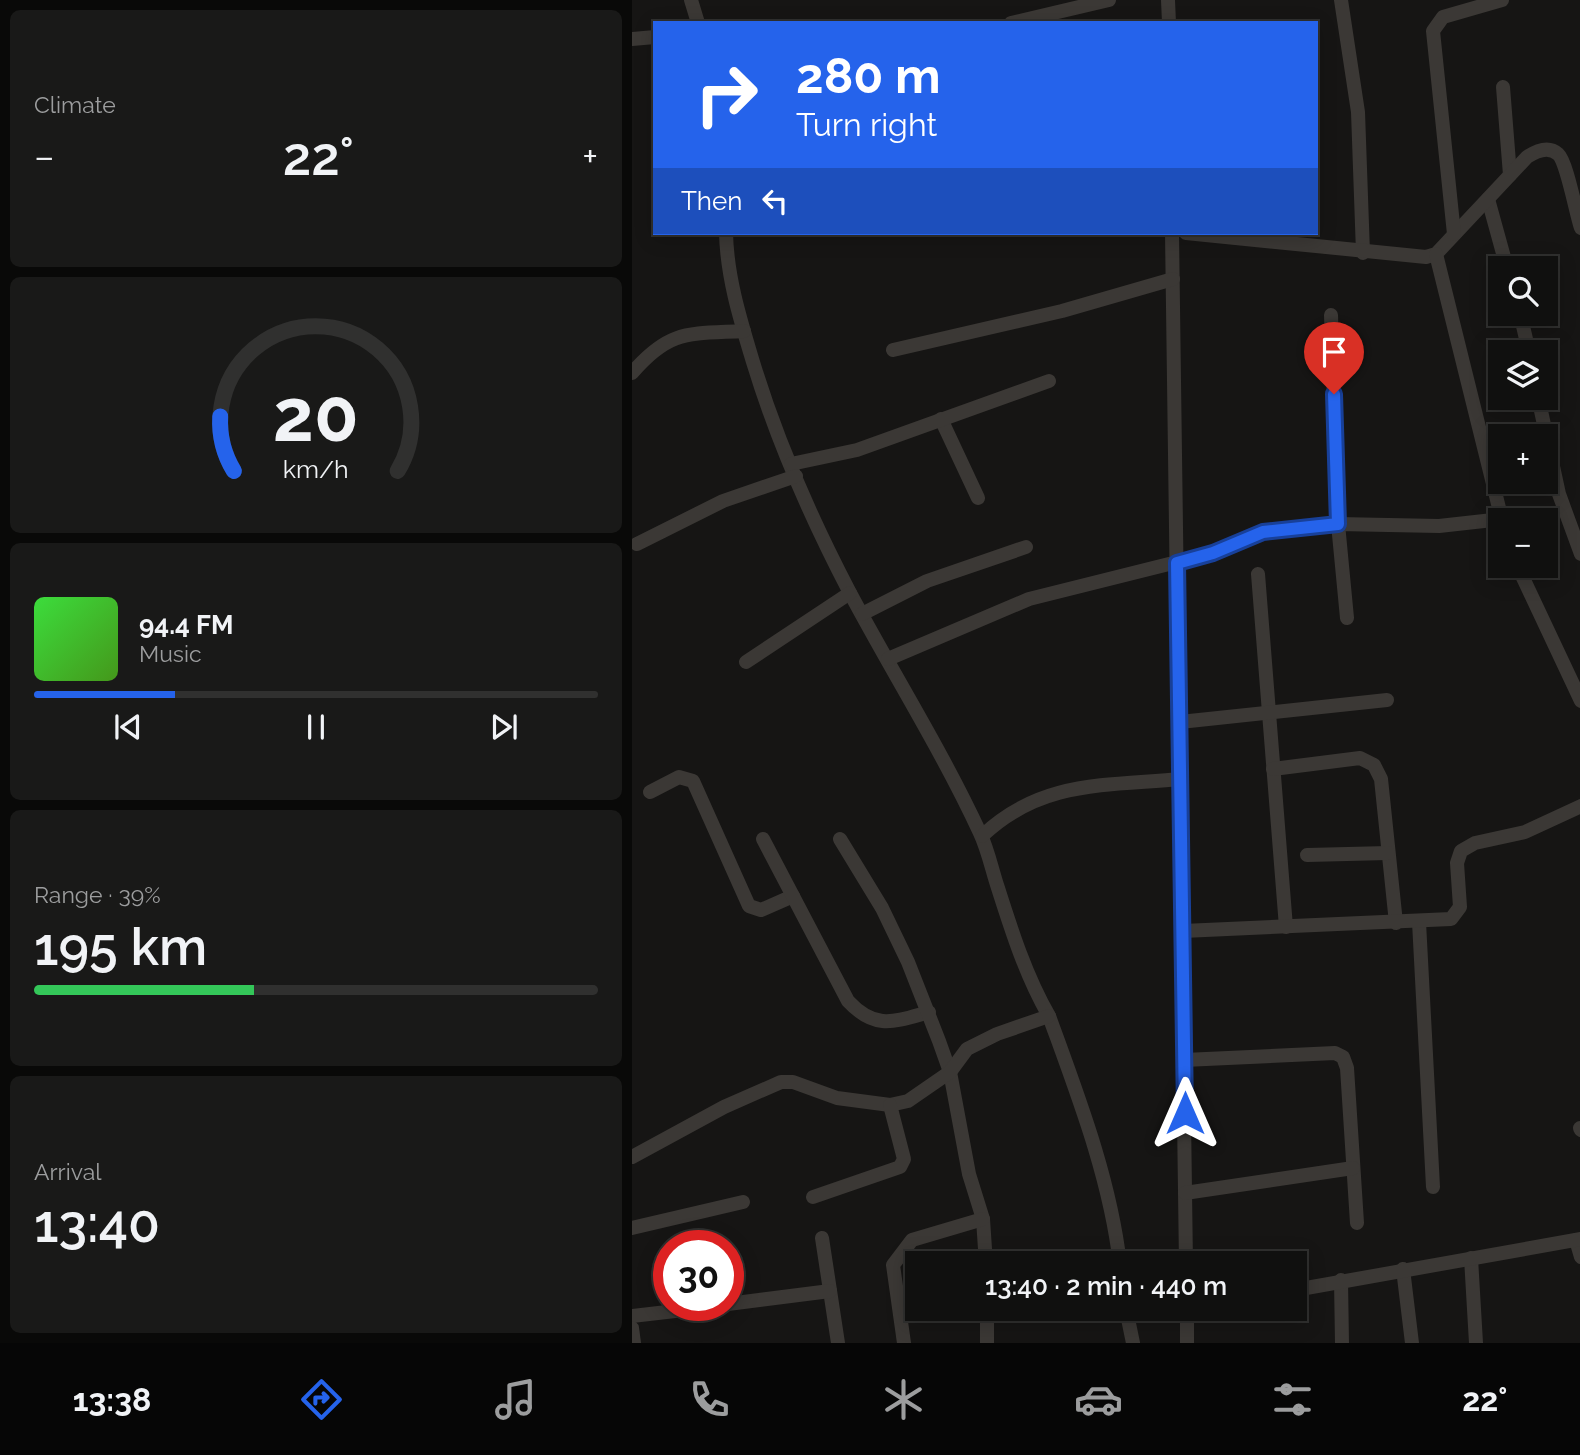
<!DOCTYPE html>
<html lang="en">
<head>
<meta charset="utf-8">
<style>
  :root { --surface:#10100f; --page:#191918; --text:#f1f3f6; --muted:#9c9d9e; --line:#30302f; --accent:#2563eb }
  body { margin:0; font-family:Raleway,sans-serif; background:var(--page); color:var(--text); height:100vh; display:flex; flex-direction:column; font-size:26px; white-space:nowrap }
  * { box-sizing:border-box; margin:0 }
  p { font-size:23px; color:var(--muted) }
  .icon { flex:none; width:38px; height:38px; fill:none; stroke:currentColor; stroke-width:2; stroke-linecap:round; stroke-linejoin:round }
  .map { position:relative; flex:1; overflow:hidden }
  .drawer { display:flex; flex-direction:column; gap:10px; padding:10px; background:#090908; width:632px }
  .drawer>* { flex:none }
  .top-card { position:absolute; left:21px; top:21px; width:665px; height:214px; border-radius:0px; box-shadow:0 4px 18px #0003,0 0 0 2px var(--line); background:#2563eb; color:#fff; overflow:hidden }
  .buttons { position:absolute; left:856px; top:256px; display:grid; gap:14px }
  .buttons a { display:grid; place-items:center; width:70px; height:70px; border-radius:0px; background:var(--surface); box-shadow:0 4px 18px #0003,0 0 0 2px var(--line); font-size:35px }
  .speed { position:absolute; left:21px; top:1230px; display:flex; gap:14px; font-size:35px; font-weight:700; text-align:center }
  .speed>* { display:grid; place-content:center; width:91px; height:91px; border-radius:50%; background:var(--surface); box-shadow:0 4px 18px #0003,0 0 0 2px var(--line); line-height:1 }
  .speed .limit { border:10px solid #d22; background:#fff; color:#111 }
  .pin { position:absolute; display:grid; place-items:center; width:60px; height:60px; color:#fff; margin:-72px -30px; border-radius:50% 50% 50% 0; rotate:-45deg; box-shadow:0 0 7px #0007 }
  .pin .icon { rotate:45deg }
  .me { position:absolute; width:77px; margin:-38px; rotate:0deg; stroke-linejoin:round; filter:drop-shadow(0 0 5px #0008) }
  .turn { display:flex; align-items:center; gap:24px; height:147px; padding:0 28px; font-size:32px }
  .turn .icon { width:91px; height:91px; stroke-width:2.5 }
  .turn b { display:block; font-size:49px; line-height:60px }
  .then { display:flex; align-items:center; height:66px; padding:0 28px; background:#0003; gap:14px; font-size:26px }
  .big { font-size:52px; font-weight:600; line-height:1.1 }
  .drawer .card { flex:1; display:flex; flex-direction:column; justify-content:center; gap:10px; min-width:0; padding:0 24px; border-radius:10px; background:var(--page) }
  .drawer .dial { align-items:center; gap:0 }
  .dial svg { height:182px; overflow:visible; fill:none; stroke:var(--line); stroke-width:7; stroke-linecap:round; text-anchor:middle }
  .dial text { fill:var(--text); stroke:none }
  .song { display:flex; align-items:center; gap:21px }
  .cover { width:84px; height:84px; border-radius:10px; background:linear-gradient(135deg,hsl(120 70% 55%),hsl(100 70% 35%)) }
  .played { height:7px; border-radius:4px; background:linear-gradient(90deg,var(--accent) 25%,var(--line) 25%) }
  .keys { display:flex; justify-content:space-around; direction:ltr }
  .heat { display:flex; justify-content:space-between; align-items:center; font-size:38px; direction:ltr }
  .charge { height:10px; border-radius:5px; background:linear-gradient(90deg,#34c759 39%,var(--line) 0) }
  .trip { position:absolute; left:273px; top:1251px; width:402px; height:70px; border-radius:0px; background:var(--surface); box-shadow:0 4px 18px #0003,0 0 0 2px var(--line); font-weight:600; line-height:70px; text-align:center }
  .tabs { display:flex; height:112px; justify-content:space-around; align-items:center; background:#060606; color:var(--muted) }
  .tabs .icon { width:49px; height:49px }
  .tabs .active { color:var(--accent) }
  .tabs b { font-size:32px; color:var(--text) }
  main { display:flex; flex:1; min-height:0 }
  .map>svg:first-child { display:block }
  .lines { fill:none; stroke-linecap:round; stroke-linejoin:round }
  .street { stroke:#3b3835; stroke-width:14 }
  .route-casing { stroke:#184099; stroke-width:18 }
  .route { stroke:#2563eb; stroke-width:12 }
</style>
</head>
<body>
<main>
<section class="drawer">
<div class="card"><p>Climate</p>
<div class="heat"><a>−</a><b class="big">22°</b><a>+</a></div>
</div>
<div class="card dial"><svg viewBox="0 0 100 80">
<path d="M14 69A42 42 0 1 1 86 69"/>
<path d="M14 69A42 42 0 0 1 8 45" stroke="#2563eb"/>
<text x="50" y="56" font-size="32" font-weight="700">20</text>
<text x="50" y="72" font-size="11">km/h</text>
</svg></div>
<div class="card">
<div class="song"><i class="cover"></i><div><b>94.4 FM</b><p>Music</p></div></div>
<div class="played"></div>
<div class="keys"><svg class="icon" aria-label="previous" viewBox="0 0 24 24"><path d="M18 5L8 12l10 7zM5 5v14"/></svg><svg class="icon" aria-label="pause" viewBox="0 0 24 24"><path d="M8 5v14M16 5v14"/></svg><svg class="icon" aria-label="next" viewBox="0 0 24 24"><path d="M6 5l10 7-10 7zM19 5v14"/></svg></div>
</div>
<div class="card"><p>Range · 39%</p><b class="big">195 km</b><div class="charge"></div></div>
<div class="card"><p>Arrival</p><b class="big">13:40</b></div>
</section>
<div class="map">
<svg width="949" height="1343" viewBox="0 0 949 1343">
  <rect width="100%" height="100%" fill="#161514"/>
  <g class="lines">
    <g class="street">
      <polyline points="59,0 66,23"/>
      <polyline points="536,0 537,23"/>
      <polyline points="709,0 726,112 731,253"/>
      <polyline points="379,23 477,0"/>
      <polyline points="0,39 23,37"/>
      <polyline points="871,87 878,175"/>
      <polyline points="856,199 875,268"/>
      <path d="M94 233C95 277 108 319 121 362 145 441 179 518 217 591 260 672 309 749 348 833 356 850 360 870 366 888 380 932 394 976 417 1016 446 1096 478 1178 488 1264"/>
      <polyline points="540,233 554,1264"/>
      <path d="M554 233 794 257 804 254 895 157C904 151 916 145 926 154 935 162 944 214 949 228"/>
      <polyline points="822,234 801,31 811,17 870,0"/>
      <polyline points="804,254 870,520"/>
      <polyline points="888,313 897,352"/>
      <polyline points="699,315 706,524 715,618"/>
      <polyline points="261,350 430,311 541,279"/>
      <path d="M0 373C38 329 57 334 112 331"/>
      <polyline points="906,397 927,494 949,554"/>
      <polyline points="309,419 346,498"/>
      <polyline points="159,464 225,450 417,381"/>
      <polyline points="5,544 91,501 164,476"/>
      <polyline points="885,565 949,701"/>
      <polyline points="626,574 654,927"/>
      <polyline points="230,614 295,581 394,547"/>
      <polyline points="256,659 397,599 581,553 631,532 706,524 807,526 870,519"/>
      <polyline points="114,662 218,593"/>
      <polyline points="548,722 755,700"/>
      <polyline points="641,769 728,758 742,765 749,779 764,923"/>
      <polyline points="18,792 47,777 61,781 117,906 129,910 161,896"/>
      <path d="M350 836C409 780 473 786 549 779"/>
      <path d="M131 839 216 1001C243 1030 261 1022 297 1012"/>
      <polyline points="208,839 250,908 276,962 307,1041 318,1072 337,1174 351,1219 354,1264"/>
      <polyline points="675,855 756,853"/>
      <polyline points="787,922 801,1187"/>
      <polyline points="551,931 819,919 828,907 825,863 829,851 843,843 893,832 949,806"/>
      <polyline points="552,1060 703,1053 711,1057 715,1068 725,1223"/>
      <polyline points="948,1128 949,1130"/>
      <polyline points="0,1157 92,1107 149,1082 161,1082 205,1098 258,1105 276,1101 318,1072 335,1049 365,1034 417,1016"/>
      <polyline points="553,1193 721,1168"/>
      <polyline points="181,1197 268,1167 272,1159 258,1105"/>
      <polyline points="0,1228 111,1202"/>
      <polyline points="190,1238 206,1343"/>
      <polyline points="944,1240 949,1257"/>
      <polyline points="839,1258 844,1343"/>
      <polyline points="771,1269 780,1343"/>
      <polyline points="709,1280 710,1343"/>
      <polyline points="663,1290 949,1239"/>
      <polyline points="96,1304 198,1291"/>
      <polyline points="494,1309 501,1343"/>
      <polyline points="555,1309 555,1343"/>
      <polyline points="0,1316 86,1306"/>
      <polyline points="0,1328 2,1343"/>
      <polyline points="272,1343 261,1265 280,1240 351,1219"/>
      <polyline points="355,1343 355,1309"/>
    </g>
  </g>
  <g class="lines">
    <g class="route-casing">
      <polyline id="route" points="553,1113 545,563 581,553 631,532 706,524 702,394"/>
    </g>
    <use href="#route" class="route"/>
  </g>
</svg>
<div class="buttons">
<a><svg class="icon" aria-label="search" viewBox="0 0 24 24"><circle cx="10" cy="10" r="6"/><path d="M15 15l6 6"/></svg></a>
<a><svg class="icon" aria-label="layers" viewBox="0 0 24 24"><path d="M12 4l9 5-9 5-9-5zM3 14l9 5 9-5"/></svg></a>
<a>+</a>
<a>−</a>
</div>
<div class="speed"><div class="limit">30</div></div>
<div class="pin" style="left:702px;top:394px;background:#d93025"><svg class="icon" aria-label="arrive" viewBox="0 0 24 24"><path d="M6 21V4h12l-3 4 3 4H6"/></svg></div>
<svg class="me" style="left:553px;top:1113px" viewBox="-20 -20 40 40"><path d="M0-17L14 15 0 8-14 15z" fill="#2563eb" stroke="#fff" stroke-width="4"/></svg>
<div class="trip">13:40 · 2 min · 440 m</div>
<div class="top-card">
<div class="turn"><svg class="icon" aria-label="right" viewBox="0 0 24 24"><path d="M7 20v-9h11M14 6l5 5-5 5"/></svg><div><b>280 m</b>Turn right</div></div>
<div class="then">Then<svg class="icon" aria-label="left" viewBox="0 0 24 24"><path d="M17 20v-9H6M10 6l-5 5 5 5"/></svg></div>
</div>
</div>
</main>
<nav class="tabs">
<b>13:38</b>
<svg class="icon active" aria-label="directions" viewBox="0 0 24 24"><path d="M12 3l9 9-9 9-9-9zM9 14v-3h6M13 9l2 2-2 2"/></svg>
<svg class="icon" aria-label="music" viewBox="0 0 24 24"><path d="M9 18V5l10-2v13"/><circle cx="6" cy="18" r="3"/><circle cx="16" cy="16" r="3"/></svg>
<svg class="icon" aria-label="phone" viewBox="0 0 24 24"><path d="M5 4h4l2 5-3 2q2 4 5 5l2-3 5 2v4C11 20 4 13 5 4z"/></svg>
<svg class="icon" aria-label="climate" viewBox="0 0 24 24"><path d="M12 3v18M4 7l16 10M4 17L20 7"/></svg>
<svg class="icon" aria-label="car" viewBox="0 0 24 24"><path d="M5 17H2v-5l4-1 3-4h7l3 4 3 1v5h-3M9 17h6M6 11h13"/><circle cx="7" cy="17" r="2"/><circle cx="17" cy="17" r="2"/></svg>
<svg class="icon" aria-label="filters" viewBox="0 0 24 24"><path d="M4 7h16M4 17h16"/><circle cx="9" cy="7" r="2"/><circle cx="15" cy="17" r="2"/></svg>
<b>22°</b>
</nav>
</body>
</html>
